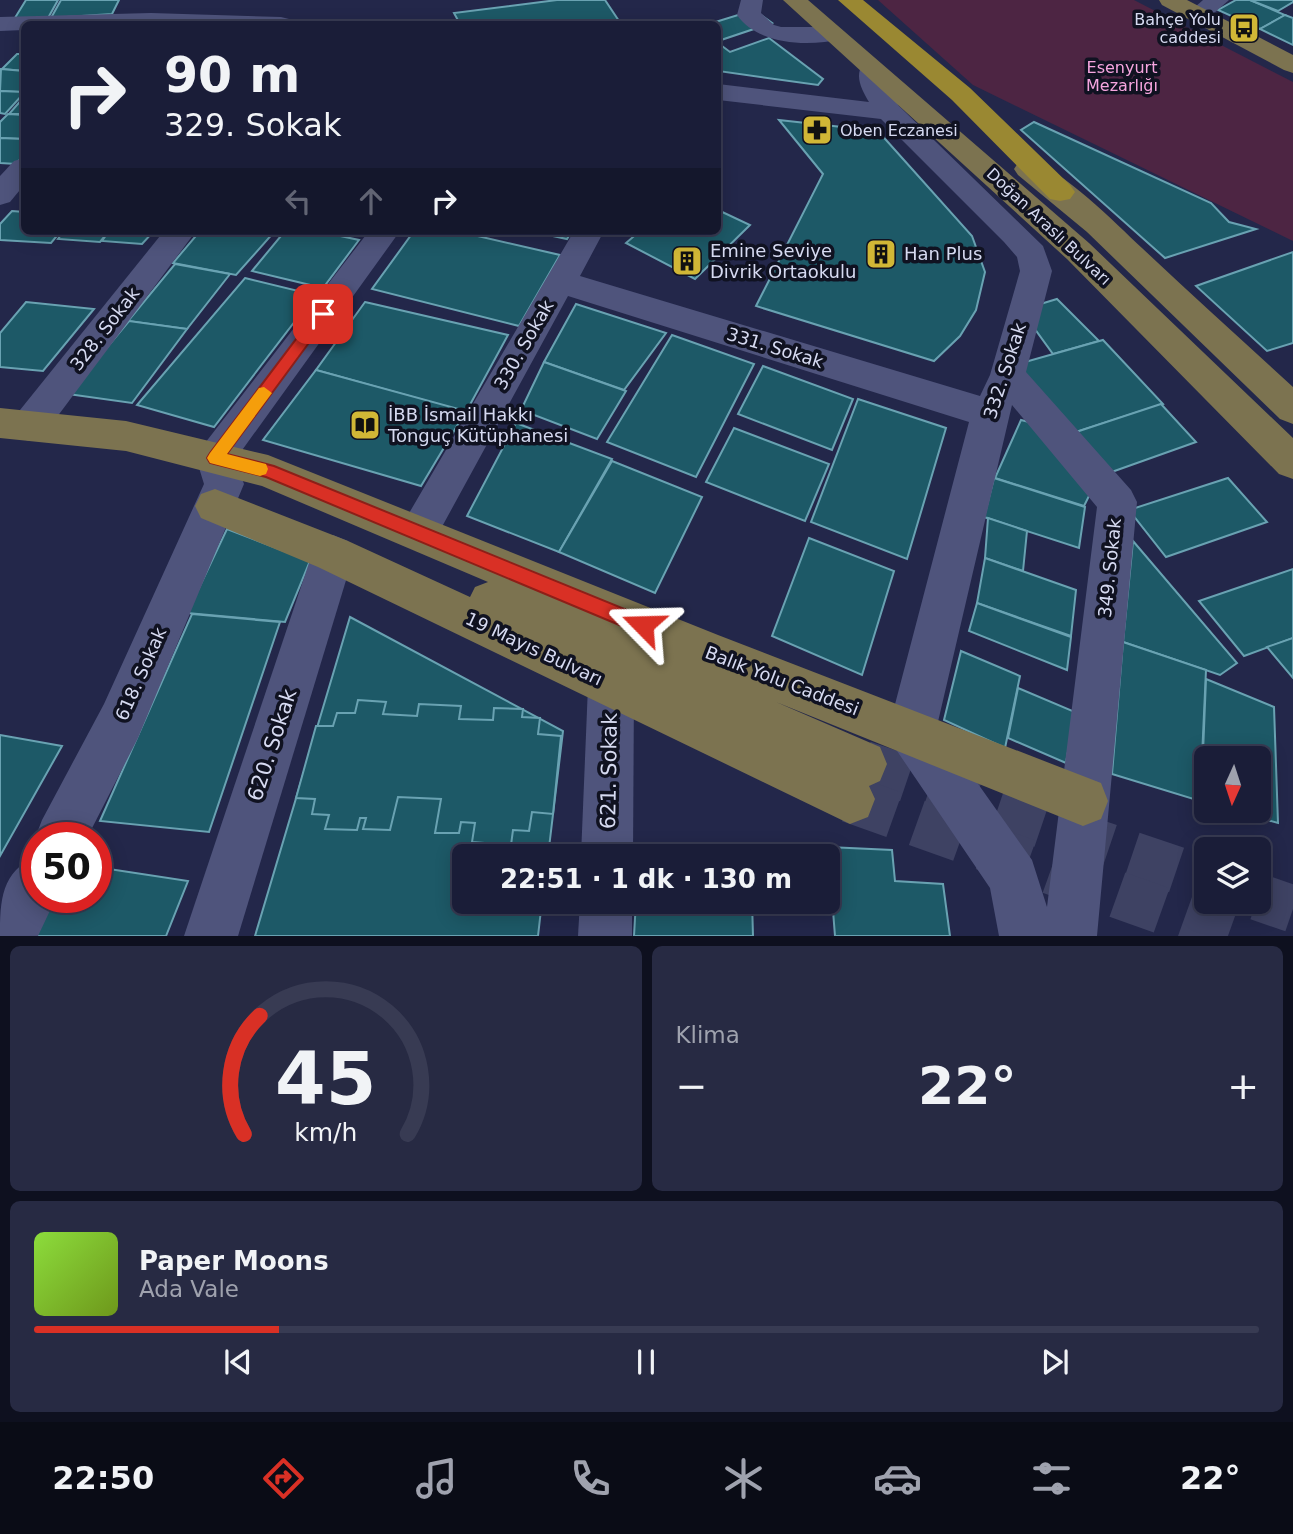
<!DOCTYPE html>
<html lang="tr">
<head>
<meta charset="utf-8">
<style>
  :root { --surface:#1a1d38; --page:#272a43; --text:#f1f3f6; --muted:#9fa2ae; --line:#383b53; --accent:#d93025 }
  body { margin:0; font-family:"DejaVu Sans",sans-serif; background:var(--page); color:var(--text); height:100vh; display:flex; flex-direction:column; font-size:26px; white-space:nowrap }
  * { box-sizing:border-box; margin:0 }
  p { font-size:23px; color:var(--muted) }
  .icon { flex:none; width:38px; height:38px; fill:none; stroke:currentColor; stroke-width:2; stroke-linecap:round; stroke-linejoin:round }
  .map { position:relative; height:936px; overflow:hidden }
  .panel { display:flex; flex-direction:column; gap:10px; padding:10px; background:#0e101f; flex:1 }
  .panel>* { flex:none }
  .hud { position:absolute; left:21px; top:21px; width:700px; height:214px; border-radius:10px; box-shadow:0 4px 18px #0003,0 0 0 2px var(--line); background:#1a1d38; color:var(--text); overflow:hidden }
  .needle { width:46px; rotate:183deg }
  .buttons { position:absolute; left:1194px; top:746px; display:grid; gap:14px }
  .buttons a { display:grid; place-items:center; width:77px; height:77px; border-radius:10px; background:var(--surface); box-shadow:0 4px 18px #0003,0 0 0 2px var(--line); font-size:35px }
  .speed { position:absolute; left:21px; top:822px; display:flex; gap:14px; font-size:35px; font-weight:700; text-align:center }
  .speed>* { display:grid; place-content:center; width:91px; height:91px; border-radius:50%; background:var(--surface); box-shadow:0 4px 18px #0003,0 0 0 2px var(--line); line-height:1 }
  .speed .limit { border:10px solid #d22; background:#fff; color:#111 }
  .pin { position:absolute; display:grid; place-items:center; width:60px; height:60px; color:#fff; margin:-30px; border-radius:14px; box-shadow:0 4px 10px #0006 }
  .me { position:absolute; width:77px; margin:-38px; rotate:292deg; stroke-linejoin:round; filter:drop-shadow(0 0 5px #0008) }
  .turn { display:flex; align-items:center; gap:24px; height:147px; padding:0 28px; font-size:32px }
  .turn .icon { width:91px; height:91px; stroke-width:2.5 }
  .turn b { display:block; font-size:49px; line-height:60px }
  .lanes { display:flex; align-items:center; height:66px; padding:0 28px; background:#0003; justify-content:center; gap:35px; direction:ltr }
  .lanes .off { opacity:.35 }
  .big { font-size:52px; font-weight:800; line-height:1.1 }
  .panel .card { flex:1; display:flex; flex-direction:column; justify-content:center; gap:10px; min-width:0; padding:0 24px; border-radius:10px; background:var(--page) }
  .panel .dial { align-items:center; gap:0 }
  .dial svg { height:182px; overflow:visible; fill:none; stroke:var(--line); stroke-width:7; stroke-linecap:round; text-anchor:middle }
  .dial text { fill:var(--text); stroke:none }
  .song { display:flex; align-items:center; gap:21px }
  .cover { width:84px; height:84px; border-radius:10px; background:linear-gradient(135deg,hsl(90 70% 55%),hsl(80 70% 35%)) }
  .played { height:7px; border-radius:4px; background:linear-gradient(90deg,var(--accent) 20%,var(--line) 20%) }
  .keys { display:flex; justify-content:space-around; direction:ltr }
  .heat { display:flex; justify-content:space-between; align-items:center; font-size:38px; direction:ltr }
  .panel .tiles { flex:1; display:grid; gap:10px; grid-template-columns:1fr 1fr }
  .card:last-child { grid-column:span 2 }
  .trip { position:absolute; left:452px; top:844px; width:388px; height:70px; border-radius:10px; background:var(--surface); box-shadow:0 4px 18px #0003,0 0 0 2px var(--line); font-weight:800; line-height:70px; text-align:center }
  .tab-bar { display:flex; height:112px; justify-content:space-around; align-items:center; background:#0a0c16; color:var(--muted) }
  .tab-bar .icon { width:49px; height:49px }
  .tab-bar .active { color:var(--accent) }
  .tab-bar b { font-size:32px; color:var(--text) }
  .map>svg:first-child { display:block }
  .green { fill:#4d2543 }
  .building { fill:#1d5967; stroke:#69a2b2; stroke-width:2 }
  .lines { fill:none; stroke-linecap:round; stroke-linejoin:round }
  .major-tunnel { stroke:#3e4263; stroke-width:47; stroke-dasharray:47 24; stroke-linecap:butt }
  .minor { fill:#4f547c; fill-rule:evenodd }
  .major { fill:#7c7350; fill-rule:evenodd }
  .highway { fill:#9a8832; fill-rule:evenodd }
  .route { fill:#d93025; stroke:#8d1f18; stroke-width:2 }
  .slow { fill:#f59e0b }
  .labels { text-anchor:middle; stroke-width:7; stroke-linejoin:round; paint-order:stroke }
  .far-poi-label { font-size:16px; fill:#d6daf1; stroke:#101221; text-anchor:end }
  .far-park-label { font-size:16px; fill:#f6a5df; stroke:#101221 }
  .far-street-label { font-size:16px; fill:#d6daf1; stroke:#101221 }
  .poi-label { font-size:18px; fill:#d6daf1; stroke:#101221; text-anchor:start }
  .street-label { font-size:18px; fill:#d6daf1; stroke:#101221 }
  .near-street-label { font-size:21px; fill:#d6daf1; stroke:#101221 }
</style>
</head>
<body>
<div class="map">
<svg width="1293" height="936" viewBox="0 0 1293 936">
  <rect width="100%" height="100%" fill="#23274a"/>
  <polygon class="green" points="878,0 1134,0 1293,82 1293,241 973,85"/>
  <g class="building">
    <polygon points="26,0 58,0 48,18 13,21"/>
    <polygon points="61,0 119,0 112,14 51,18"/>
    <polygon points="557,0 605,0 621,24 460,24 454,13"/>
    <polygon points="1236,0 1250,0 1285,15 1260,29 1218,10"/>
    <polygon points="1250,0 1293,0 1293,2 1278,11"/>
    <polygon points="754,10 772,23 718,41 718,24 709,24"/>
    <polygon points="1285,15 1293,18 1293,45 1260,29"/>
    <polygon points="769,38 823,79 818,85 718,71 718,43 730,52"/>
    <polygon points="17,54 24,54 24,71 2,69"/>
    <polygon points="1,69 24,71 24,88 21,92 0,91"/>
    <polygon points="0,91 24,92 24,93 5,114 0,113"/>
    <polygon points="24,97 24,114 9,114"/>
    <polygon points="8,114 24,115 24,139 0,138 0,122"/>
    <polygon points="779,120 878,131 972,236 985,272 976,310 960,336 934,361 756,306 823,174"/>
    <polygon points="1034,122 1211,203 1229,222 1256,229 1165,258 1021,130"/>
    <polygon points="0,138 24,139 24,155 16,164 0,163"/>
    <polygon points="718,210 750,225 695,279 626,243 640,231 718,231"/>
    <polygon points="12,211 24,212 24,231 61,231 51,243 0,240 0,224"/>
    <polygon points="64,231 109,231 100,242 58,239"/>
    <polygon points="109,231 154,231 142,244 102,241"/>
    <polygon points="200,231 275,231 236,275 173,263"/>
    <polygon points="285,231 317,231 359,240 323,288 252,271"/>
    <polygon points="414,231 456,231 560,255 519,326 372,289"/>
    <polygon points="530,231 572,231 567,239"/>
    <polygon points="1293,252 1293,343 1267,351 1196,286"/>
    <polygon points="175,264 230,274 187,329 128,321"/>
    <polygon points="245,278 315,295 214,427 137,405"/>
    <polygon points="1057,299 1099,341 1053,354 1032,325 1037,305"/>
    <polygon points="26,302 94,309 43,371 0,367 0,333"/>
    <polygon points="365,302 508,335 466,412 316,370"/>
    <polygon points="576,304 666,333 624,390 544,362"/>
    <polygon points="129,321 187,329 132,403 68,394"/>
    <polygon points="672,335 754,364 696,477 607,442"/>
    <polygon points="1103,340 1163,404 1076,432 1024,380 1025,362"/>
    <polygon points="544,362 626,391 597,439 521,410"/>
    <polygon points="763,366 853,399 832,450 738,414"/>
    <polygon points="316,370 466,411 421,486 263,440"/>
    <polygon points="858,399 946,428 907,559 811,522"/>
    <polygon points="1161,404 1196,442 1106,474 1073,433"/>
    <polygon points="1021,420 1033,423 1090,494 1084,506 995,478"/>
    <polygon points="516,423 612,459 559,552 467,516"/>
    <polygon points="734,428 829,464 805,521 706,482"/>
    <polygon points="612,461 702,497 655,593 559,552"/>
    <polygon points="994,478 1085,507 1079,548 984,517"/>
    <polygon points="1228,478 1267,522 1166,557 1129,510"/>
    <polygon points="988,518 1027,531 1023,571 985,558"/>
    <polygon points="227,529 310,561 285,622 187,613"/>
    <polygon points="809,538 894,571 862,675 772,636"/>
    <polygon points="1133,541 1237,663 1220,675 1123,642"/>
    <polygon points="985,558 1076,590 1071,636 977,603"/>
    <polygon points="1293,569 1293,638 1244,656 1199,601"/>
    <polygon points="977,603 1071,637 1067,670 969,631"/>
    <polygon points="192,614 280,622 209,832 100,821"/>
    <polygon points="350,617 563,731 548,856 464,856 464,901 542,901 538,936 255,936"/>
    <polygon points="1293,638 1293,678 1267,647"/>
    <polygon points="1123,642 1206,670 1200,801 1112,774"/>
    <polygon points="961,651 1020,676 1005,748 944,720"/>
    <polygon points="1206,679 1274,707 1278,823 1231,810 1258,810 1258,758 1206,758 1206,803 1201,802"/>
    <polygon points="1018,688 1075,712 1066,763 1008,738"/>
    <polygon points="358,700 386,702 383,714 417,716 419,704 461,706 459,719 493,720 494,708 523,709 522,717 540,718 538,734 561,736 553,814 532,812 529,831 513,830 511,845 472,842 475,823 461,822 459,833 435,833 441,799 398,797 390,830 363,829 366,818 360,818 357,830 325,829 329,815 312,814 315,799 296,798 316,726 333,726 337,713 355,713"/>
    <polygon points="0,735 62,746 0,856"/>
    <polygon points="694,845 751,848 751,856 694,856"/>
    <polygon points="828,847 892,850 895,881 943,884 950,936 835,936"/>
    <polygon points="96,867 188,881 166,936 32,936 50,898 96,898"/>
    <polygon points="636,901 752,901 753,936 634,936"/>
  </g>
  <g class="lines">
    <g class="major-tunnel">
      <polyline points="863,764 1206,880"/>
      <polyline points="850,799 1233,936"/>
      <polyline points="1258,897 1293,909"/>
    </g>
    <g class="minor">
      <path d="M741 0H763L761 13 774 25 781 27H832L841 29 844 34 841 39C808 47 758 45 737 15Z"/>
      <polygon points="1203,0 1229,0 1206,20 1190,20 1186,15"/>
      <polygon points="151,13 281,17 289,19 293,24 24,24 24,30 0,31 0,17"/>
      <path d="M872 61 881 64 885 69 886 88 899 106 1043 246 1052 271 1026 372 1131 490 1137 502 1097 936H999L990 888 895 748 888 731 969 422 568 296 432 545 418 550 404 545 398 532 574 231H604L580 276 980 396 990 375 1020 271 1017 257 1004 242 881 119 718 100V84L869 102C862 90 854 76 863 64ZM1012 405 1097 507 1047 907 1032 860 937 726Z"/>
      <polygon points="24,158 24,185 10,202 0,205 0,176 14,161"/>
      <polygon points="164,231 196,231 42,437 29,441 16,437 10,426 16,415"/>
      <polygon points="369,231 400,231 235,460 244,484 138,738 87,838 37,838 37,843 35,838 42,820 104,704 204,484 196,458 202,447"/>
      <polygon points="333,535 348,541 354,554 238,936 184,936 312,554 318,541"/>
      <polygon points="611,663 627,670 634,686 633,856 581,856 588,686 595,670"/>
      <path d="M37 856V898H57L55 900 38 936H0C0 901 1 871 37 856Z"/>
      <polygon points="580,901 632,901 632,936 578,936"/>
    </g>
    <g class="major">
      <polygon points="783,0 808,0 1089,243 1293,438 1293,479 1279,474 1067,259"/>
      <polygon points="1159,0 1187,0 1293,55 1293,73 1284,70 1162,5"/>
      <path d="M1028 160C1063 169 1115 223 1142 248 1192 295 1243 341 1293 387V424L1280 419 1087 232 1018 175 1014 169 1018 163Z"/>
      <polygon points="0,408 126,421 268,455 718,635 1083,776 1101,783 1108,801 1101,819 1083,826 776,702 880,747 887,764 880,781 869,786 875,799 868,817 850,824 318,567 201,518 195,506 201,494 215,489 348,541 470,597 475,587 488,582 262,486 126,451 0,438"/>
    </g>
    <polygon class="highway" points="838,0 863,0 970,88 1070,185 1075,192 1070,199 1060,201 1050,199 952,100"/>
  </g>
  <polygon class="route" points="323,309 328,310 328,317 227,454 274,466 649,619 652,625 649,632 643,634 636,632 266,477 210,463 207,458 210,453 318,310"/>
  <polygon class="slow" points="264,387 272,393 269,397 227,454 266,464 268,469 266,474 260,476 210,463 207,458 210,453 259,388"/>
  <defs>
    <g id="bus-square" transform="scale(1.575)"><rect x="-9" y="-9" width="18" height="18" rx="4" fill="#d1b736" stroke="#101221"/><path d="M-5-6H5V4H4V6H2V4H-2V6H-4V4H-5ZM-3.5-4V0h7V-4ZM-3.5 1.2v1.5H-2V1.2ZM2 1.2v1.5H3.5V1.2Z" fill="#111"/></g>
    <g id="pharmacy-square" transform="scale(1.575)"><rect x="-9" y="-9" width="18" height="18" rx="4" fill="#d1b736" stroke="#101221"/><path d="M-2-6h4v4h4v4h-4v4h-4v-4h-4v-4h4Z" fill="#111"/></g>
    <g id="building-square" transform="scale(1.575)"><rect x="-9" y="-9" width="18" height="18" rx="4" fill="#d1b736" stroke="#101221"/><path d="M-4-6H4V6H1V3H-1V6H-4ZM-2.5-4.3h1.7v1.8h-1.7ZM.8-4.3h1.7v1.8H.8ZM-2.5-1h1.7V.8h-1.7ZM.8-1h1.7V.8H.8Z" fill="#111"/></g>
    <g id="library-square" transform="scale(1.575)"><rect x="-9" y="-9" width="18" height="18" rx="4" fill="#d1b736" stroke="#101221"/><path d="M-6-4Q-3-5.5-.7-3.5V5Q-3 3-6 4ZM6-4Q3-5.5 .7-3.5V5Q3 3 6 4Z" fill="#111"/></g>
  </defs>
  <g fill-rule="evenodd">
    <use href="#bus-square" x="1244" y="28"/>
    <use href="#pharmacy-square" x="817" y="130"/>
    <use href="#building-square" x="881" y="254"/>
    <use href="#building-square" x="687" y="261"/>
    <use href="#library-square" x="365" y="425"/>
  </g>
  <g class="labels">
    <g class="far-poi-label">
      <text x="1221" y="25">Bahçe Yolu<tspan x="1221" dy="18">caddesi</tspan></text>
      <text x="840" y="136" text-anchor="start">Oben Eczanesi</text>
    </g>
    <g class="far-park-label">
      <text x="1122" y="73">Esenyurt<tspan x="1122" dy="18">Mezarlığı</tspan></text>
    </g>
    <g class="far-street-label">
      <text transform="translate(1049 226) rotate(43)" y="6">Doğan Araslı Bulvarı</text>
    </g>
    <g class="poi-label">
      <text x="710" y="257">Emine Seviye<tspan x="710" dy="21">Divrik Ortaokulu</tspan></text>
      <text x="904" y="260">Han Plus</text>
      <text x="388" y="421">İBB İsmail Hakkı<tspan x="388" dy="21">Tonguç Kütüphanesi</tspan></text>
    </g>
    <g class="street-label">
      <text transform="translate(105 329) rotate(-52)" y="6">328. Sokak</text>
      <text transform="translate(524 345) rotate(-60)" y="6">330. Sokak</text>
      <text transform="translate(775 348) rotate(17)" y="6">331. Sokak</text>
      <text transform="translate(1005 371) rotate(-72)" y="6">332. Sokak</text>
      <text transform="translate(1110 568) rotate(-84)" y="6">349. Sokak</text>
      <text transform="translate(534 649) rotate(25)" y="6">19 Mayıs Bulvarı</text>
      <text transform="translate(141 674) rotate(-66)" y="6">618. Sokak</text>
      <text transform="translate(782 681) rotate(21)" y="6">Balık Yolu Caddesi</text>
    </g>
    <g class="near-street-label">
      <text transform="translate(272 745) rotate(-72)" y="7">620. Sokak</text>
      <text transform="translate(609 771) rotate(-89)" y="7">621. Sokak</text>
    </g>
  </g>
</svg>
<div class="buttons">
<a><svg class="needle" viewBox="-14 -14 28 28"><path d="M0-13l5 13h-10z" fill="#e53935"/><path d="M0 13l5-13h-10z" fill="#9fa2ae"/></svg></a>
<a><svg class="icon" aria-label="layers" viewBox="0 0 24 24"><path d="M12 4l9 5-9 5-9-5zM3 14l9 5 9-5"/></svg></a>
</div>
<div class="speed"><div class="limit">50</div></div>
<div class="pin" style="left:323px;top:314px;background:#d93025"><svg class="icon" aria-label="arrive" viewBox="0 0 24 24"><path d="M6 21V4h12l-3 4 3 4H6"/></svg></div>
<svg class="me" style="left:643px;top:625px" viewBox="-20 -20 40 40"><path d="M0-17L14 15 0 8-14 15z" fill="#d93025" stroke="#fff" stroke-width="4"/></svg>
<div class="trip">22:51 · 1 dk · 130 m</div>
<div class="hud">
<div class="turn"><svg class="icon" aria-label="right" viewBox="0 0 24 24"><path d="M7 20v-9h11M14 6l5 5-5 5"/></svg><div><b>90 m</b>329. Sokak</div></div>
<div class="lanes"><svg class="icon off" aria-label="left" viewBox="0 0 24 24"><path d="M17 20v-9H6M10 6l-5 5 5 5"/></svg><svg class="icon off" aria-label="ahead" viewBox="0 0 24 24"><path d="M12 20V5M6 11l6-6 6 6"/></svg><svg class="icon" aria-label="right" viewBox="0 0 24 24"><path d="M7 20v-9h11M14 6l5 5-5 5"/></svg></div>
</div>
</div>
<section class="panel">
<div class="tiles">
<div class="card dial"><svg viewBox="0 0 100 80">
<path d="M14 69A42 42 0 1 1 86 69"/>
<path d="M14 69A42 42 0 0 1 21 17" stroke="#d93025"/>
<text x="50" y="56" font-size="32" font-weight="700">45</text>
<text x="50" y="72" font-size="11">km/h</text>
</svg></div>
<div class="card"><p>Klima</p>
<div class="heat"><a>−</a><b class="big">22°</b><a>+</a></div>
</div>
<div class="card">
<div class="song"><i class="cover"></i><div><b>Paper Moons</b><p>Ada Vale</p></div></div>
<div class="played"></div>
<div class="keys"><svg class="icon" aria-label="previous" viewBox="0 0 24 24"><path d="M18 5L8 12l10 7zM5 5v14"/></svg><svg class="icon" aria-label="pause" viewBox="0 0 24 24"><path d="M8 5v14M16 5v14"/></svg><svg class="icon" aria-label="next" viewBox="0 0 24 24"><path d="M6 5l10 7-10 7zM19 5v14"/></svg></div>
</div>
</div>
</section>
<nav class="tab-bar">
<b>22:50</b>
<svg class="icon active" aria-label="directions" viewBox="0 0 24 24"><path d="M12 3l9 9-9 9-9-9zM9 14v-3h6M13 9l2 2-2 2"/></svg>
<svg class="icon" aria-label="music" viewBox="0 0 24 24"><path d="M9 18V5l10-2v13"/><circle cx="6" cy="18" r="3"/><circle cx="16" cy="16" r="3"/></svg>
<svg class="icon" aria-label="phone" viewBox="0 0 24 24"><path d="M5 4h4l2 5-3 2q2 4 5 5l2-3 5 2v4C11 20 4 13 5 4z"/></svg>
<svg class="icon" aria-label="climate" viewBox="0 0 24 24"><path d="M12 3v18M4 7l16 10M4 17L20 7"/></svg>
<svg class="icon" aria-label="car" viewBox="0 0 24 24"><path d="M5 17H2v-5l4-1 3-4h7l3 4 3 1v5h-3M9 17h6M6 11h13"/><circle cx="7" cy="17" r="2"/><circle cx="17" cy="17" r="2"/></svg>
<svg class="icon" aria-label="filters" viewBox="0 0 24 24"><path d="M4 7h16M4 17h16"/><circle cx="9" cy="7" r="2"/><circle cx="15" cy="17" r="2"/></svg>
<b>22°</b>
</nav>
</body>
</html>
